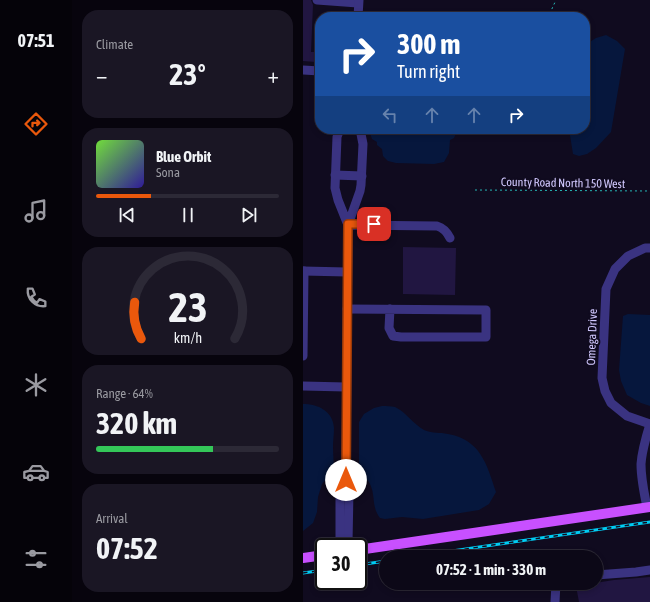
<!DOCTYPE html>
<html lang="en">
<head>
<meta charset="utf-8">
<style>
  :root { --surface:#0c0817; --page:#1a1624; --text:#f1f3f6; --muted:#9a9aa1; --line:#2c2936; --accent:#ea580c }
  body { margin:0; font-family:"Asap Condensed",sans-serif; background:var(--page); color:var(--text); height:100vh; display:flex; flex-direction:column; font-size:15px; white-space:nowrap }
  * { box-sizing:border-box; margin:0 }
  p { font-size:13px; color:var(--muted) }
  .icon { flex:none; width:22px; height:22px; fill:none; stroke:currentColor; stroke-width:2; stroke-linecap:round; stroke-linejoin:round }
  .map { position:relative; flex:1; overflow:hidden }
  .side { display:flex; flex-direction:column; gap:10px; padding:10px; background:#07040d; width:231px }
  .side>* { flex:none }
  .hud { position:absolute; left:12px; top:12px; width:275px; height:122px; border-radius:16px; box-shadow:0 2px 6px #0003,0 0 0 1px var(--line); background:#1a4fa0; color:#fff; overflow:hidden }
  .speed { position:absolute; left:12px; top:538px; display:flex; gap:8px; font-size:20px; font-weight:700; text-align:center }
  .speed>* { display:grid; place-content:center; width:52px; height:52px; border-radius:50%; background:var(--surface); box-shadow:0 2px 6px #0003,0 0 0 1px var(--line); line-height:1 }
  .speed .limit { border:2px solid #111; border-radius:6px; background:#fff; color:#111 }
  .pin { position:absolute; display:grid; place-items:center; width:34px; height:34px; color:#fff; margin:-17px; border-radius:8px; box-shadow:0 2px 6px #0006 }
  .me { position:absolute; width:44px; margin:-22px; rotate:0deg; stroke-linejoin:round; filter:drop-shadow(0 0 3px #0008) }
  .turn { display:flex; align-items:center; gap:14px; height:84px; padding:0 16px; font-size:18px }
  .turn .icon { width:52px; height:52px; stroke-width:2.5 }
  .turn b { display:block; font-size:28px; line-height:34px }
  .lanes { display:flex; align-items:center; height:38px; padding:0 16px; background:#0003; justify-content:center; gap:20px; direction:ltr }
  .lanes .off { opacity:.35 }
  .big { font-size:30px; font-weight:700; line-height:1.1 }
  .side .card { flex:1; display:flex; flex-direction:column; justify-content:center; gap:6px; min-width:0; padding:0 14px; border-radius:16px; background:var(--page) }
  .side .dial { align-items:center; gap:0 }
  .dial svg { height:104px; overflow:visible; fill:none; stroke:var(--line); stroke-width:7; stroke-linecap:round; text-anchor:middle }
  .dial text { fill:var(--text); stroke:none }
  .song { display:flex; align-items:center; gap:12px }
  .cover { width:48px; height:48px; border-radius:6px; background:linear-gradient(135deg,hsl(100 70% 55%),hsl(250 70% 35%)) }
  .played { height:4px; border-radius:2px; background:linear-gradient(90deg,var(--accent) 30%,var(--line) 30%) }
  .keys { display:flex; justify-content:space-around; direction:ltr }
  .heat { display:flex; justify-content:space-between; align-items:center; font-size:22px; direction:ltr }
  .charge { height:6px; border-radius:3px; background:linear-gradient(90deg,#34c759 64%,var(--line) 0) }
  .trip { position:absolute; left:76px; top:550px; width:224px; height:40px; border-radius:20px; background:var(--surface); box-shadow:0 2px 6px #0003,0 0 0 1px var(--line); font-weight:700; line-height:40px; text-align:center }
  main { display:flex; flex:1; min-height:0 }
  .tab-bar { display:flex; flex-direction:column; width:72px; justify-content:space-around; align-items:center; background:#050309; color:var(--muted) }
  .tab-bar .icon { width:28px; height:28px }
  .tab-bar .selected { color:var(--accent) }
  .tab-bar b { font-size:18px; color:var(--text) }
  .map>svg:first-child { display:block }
  .water { fill:#06173d }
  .building { fill:#211641 }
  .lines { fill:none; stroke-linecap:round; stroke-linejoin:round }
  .path { stroke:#25b7b6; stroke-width:1; stroke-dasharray:2 3; stroke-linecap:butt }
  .minor { stroke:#3a3381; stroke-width:9 }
  .major { stroke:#c850ff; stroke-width:10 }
  .rail-casing { stroke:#00cdf4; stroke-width:3 }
  .rail { stroke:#100b1f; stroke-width:1.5; stroke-dasharray:4.5; stroke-linecap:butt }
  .route-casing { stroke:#983908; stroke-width:10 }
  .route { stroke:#ea580c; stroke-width:7 }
  .labels { text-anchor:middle; stroke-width:4; stroke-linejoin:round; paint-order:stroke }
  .street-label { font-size:12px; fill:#d2c9ff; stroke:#100b1f }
</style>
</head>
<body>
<main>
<nav class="tab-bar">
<b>07:51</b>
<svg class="icon selected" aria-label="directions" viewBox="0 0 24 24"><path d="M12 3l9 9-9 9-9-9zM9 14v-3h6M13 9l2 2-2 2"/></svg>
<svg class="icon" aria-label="music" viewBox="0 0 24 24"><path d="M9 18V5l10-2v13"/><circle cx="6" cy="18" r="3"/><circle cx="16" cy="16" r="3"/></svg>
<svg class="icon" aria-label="phone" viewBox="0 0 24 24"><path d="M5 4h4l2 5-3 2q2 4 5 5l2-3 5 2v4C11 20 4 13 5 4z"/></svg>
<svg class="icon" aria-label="climate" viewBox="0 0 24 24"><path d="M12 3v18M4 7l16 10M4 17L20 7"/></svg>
<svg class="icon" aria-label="car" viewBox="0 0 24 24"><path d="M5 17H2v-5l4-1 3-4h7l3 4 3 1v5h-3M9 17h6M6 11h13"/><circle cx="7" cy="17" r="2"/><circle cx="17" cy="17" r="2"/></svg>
<svg class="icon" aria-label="filters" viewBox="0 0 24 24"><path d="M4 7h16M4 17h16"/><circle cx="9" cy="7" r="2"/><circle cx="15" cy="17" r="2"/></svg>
</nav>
<section class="side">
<div class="card"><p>Climate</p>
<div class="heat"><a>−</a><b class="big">23°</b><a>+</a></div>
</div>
<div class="card">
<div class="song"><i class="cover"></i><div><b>Blue Orbit</b><p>Sona</p></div></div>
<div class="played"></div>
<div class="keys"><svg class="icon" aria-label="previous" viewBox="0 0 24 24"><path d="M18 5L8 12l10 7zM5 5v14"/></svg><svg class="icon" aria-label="pause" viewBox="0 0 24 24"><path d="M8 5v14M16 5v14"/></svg><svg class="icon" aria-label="next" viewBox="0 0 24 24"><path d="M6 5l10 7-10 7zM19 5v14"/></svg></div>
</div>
<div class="card dial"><svg viewBox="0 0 100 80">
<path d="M14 69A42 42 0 1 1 86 69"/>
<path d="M14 69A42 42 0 0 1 9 41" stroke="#ea580c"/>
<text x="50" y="56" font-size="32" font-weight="700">23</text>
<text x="50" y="72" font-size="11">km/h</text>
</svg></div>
<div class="card"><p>Range · 64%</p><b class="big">320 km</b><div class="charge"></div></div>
<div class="card"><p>Arrival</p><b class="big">07:52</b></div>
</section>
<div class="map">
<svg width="347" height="602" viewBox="0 0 347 602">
  <rect width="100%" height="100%" fill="#100b1f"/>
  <g class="water">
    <polygon points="303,35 314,41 322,49 308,132 293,148 284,154 276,156 270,154 266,129 282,129 282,45 293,38"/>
    <polygon points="68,129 155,129 151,138 147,140 146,153 141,162 131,164 93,163 85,161 80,156 79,149 74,145 74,142 69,139 67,133"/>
    <polygon points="325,314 347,315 347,406 338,403 324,395 318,381 316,370 320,316"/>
    <path d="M0 404C15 404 30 411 31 428 31 434 30 440 30 447 30 455 31 463 31 472L24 478 19 484 15 497 14 512 10 523 0 531Z"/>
    <path d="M79 406C83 406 88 406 92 407 103 412 110 424 121 430 131 434 136 432 145 434 178 440 184 465 193 492L186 504 176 510 120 519 99 517 82 519 77 518C68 506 73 497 67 484 64 477 57 477 56 468V422L61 414 71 408Z"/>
  </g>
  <g class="building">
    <polygon points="0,0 8,0 10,5 8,52 13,52 13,62 0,61"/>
    <polygon points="100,247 153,248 152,295 100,294"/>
    <polygon points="347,577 347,602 276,602 273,586 311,580"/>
  </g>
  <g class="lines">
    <g class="path">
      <polyline points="243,17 247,13 253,0"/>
      <polyline points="172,190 347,191"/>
    </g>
    <g class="minor">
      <polyline points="14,0 55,3"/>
      <polyline points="55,17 56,0"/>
      <polyline points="0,70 17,71"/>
      <polyline points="37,129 34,137 32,188 35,200 45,225 57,191 58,185 60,144 57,129"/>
      <polyline points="32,175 59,176"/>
      <polyline points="347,248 342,248 325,256 312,269 303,289 299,378 302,391 308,403 324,416 347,424"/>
      <polyline points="0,271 44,272"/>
      <polyline points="44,309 183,310 183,337 98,337 90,336 86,328 87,309"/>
      <polyline points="0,356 1,271"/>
      <polyline points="0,386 43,387"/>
      <polyline points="43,480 46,491 45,543 44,547"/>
      <path d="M344 507C341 493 338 478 338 464 339 450 343 437 347 424"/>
      <path d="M39 547 37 544V491L43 480 45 225 134 226C141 228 144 232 147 238"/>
      <polyline points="293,575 333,572 347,570"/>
      <polyline points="252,602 253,583"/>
    </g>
    <g class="major">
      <polyline points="55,550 347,507"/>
      <polyline points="0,558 21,555"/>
    </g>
    <g class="rail-casing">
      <g id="rail">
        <polyline points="108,557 347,522"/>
        <polyline points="55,565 83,561"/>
        <polyline points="0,573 21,570"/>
      </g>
    </g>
    <use href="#rail" class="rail"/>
  </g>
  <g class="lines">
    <g class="route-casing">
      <polyline id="route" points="43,480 45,224 71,224"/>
    </g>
    <use href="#route" class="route"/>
  </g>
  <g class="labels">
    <g class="street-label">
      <text transform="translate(260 183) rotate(1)" y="4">County Road North 150 West</text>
      <text transform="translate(289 337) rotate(-88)" y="4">Omega Drive</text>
    </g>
  </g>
</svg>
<div class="speed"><div class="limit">30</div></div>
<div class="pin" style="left:71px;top:224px;background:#d93025"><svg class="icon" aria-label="arrive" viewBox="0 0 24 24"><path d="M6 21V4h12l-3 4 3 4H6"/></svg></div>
<svg class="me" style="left:43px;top:480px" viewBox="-20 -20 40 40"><circle r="19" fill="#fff"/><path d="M0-13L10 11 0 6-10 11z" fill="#ea580c"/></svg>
<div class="trip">07:52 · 1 min · 330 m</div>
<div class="hud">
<div class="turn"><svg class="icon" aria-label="right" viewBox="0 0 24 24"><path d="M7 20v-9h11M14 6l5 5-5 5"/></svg><div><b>300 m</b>Turn right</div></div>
<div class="lanes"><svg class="icon off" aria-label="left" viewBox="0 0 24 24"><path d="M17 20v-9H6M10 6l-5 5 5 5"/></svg><svg class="icon off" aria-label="ahead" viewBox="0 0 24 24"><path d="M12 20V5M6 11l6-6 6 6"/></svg><svg class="icon off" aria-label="ahead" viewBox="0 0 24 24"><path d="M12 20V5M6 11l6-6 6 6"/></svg><svg class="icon" aria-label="right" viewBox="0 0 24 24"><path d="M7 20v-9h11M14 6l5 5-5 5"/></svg></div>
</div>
</div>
</main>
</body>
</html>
